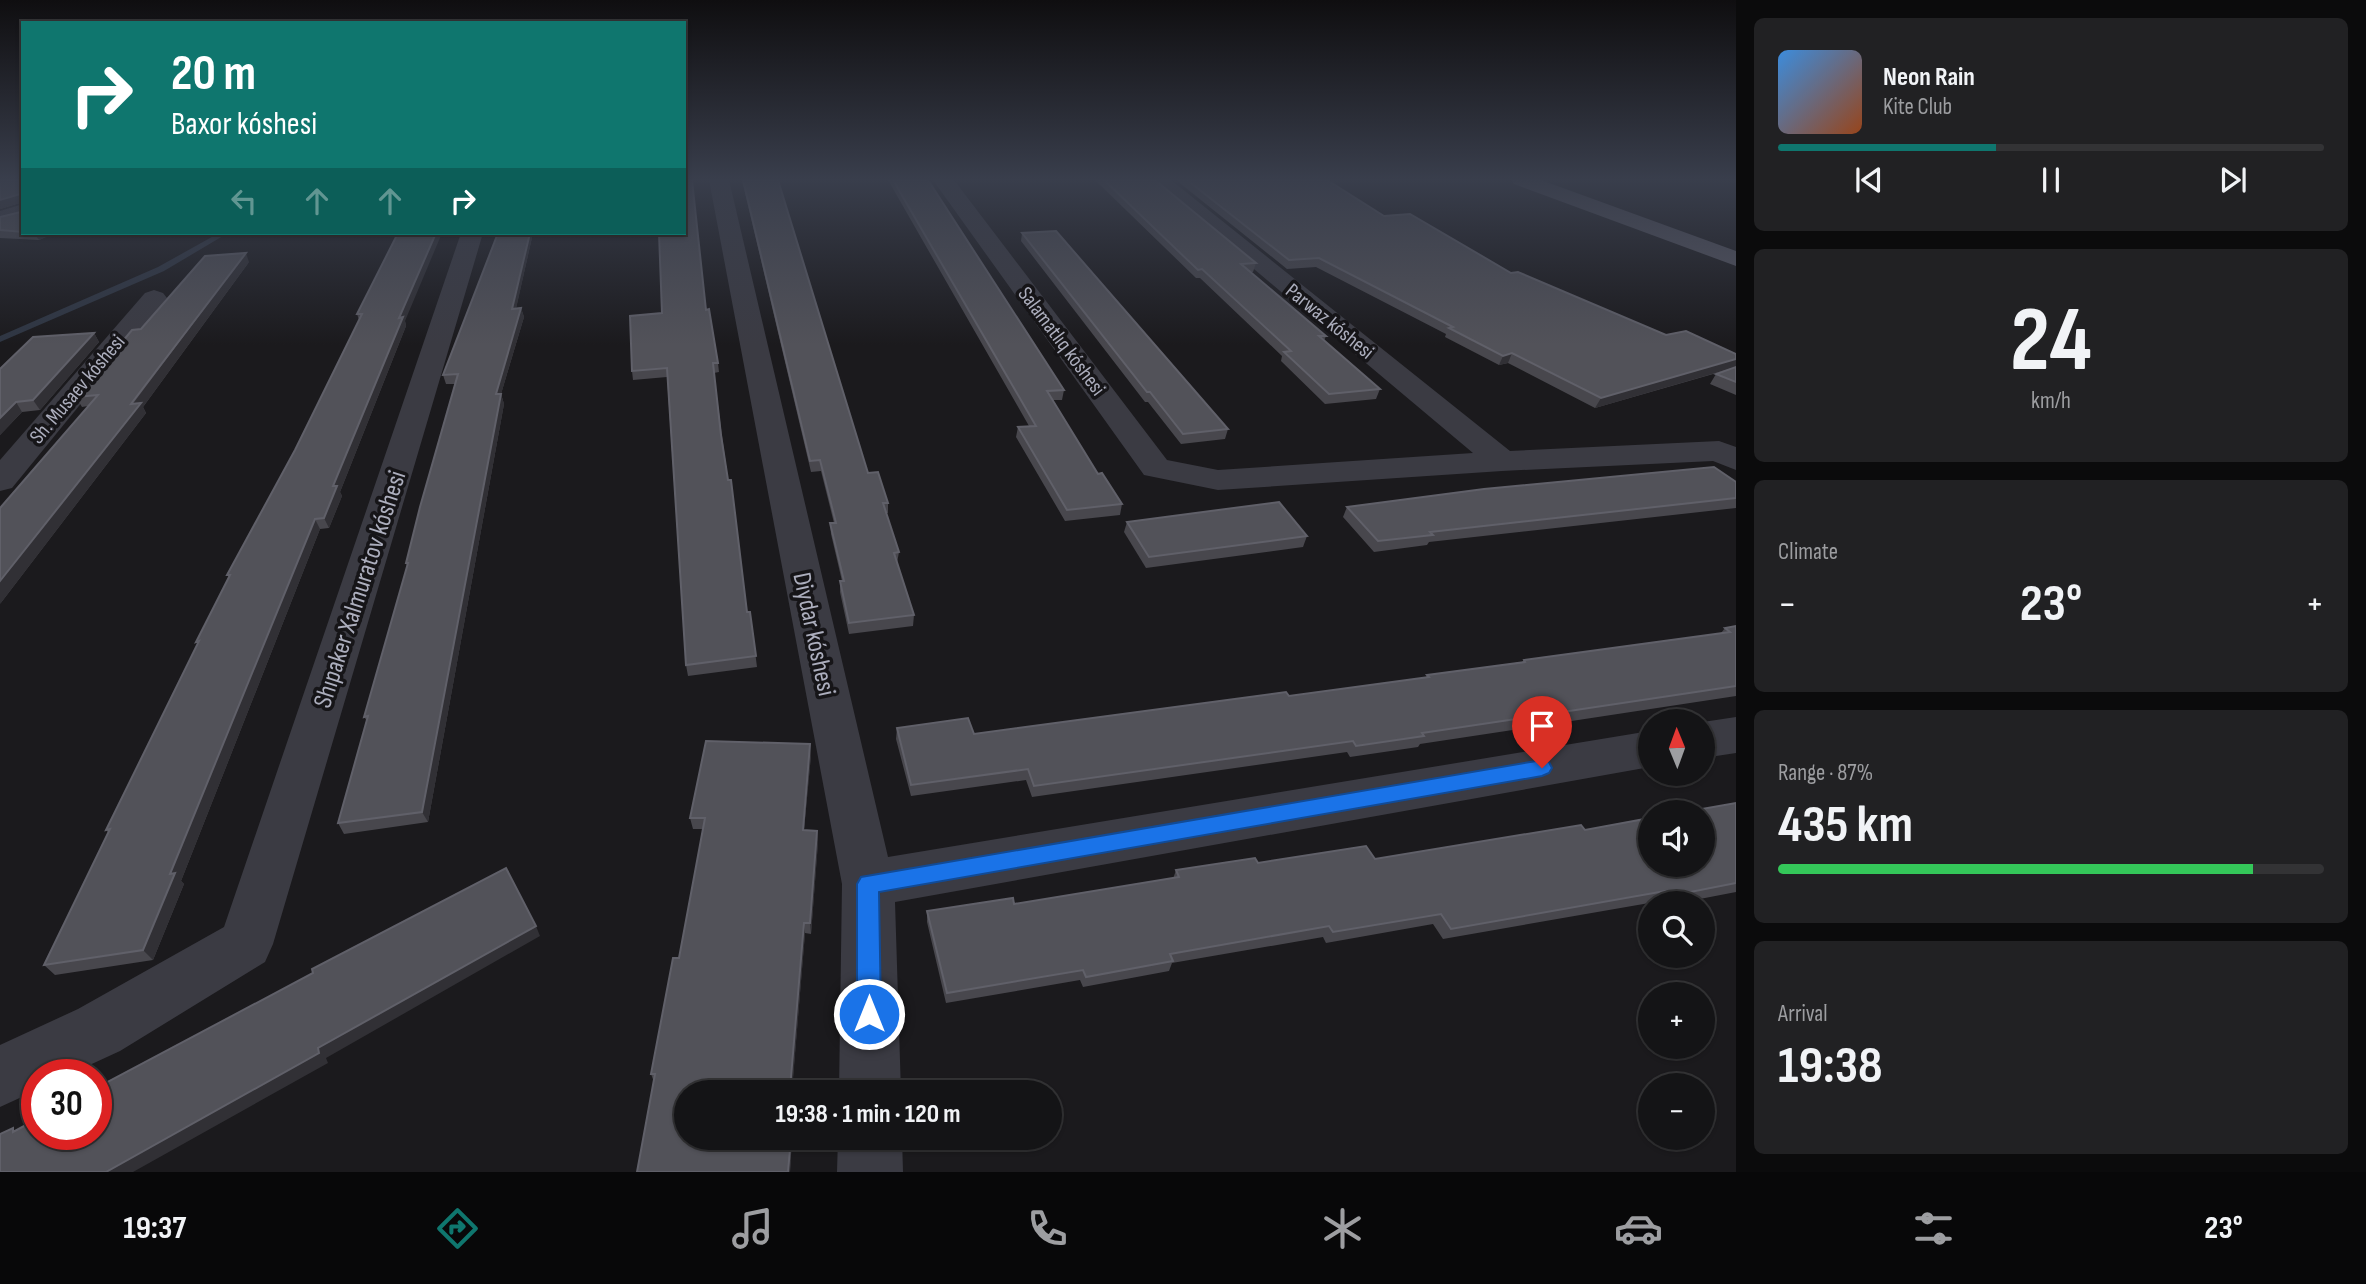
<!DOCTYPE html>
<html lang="en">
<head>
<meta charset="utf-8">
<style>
  :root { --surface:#141416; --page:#212123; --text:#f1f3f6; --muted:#9d9ea1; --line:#333335; --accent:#0f766e }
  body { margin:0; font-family:"Sofia Sans Condensed",sans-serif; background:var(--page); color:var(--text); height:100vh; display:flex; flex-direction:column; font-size:26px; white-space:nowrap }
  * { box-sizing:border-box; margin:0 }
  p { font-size:23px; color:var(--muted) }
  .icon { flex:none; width:38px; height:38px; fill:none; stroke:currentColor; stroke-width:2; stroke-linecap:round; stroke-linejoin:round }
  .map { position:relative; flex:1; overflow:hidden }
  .side { display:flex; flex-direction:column; gap:18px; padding:18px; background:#0b0b0c; width:630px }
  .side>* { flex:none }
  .hud { position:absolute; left:21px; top:21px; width:665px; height:214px; border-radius:0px; box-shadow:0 2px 5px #0004,0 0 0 2px var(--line); background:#0f766e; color:#fff; overflow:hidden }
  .needle { width:46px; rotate:359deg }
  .controls { position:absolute; left:1638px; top:709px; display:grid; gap:14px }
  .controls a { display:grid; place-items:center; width:77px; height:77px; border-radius:50%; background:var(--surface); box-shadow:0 2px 5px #0004,0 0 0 2px var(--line); font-size:35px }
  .speed { position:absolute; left:21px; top:1059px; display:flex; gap:14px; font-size:35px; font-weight:700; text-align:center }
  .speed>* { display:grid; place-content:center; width:91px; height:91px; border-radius:50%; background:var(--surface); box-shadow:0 2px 5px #0004,0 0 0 2px var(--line); line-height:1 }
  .speed .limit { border:10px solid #d22; background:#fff; color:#111 }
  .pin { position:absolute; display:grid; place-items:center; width:60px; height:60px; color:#fff; margin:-72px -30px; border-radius:50% 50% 50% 0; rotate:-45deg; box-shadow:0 0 7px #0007 }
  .pin .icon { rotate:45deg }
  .me { position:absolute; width:77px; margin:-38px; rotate:0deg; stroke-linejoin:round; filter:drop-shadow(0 0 5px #0008) }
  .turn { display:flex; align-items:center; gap:24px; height:147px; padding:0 35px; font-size:32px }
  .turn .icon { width:91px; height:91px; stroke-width:2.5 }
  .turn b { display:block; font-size:49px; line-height:60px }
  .lanes { display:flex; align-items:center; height:66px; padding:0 35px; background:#0003; justify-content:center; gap:35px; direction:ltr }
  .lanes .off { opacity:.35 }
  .big { font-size:52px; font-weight:700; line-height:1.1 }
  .side .widget { flex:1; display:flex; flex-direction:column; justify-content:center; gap:10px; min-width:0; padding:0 24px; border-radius:10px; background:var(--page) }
  .side .dial { align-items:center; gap:0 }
  .dial b { font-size:91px; line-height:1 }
  .song { display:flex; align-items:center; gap:21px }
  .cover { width:84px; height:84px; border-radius:10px; background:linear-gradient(135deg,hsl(210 70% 55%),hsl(20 70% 35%)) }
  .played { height:7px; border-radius:4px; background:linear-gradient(90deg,var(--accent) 40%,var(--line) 40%) }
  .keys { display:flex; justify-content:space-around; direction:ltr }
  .heat { display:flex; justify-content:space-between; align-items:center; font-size:38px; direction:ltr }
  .charge { height:10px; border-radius:5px; background:linear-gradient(90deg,#34c759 87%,var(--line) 0) }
  .trip { position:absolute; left:674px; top:1080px; width:388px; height:70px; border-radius:35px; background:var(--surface); box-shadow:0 2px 5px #0004,0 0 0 2px var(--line); font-weight:700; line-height:70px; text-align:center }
  .dock { display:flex; height:112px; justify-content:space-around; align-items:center; background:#080809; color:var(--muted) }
  .dock .icon { width:49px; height:49px }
  .dock .active { color:var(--accent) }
  .dock b { font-size:32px; color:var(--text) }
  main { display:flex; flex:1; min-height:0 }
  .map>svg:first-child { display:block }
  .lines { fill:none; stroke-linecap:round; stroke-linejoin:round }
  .stream { fill:#2f3643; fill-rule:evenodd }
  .minor { fill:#3b3b43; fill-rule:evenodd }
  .primary { fill:#575762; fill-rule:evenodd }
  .wall { fill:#48474d }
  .shaded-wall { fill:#313035 }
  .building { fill:#525259; stroke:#606069; stroke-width:2 }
  .route { fill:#1a73e8; stroke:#114b97; stroke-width:2 }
  .labels { text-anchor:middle; stroke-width:7; stroke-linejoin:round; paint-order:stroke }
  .far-street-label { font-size:21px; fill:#acaebd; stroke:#161518 }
  .street-label { font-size:26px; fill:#acaebd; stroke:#161518 }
</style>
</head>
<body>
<main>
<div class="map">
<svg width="1736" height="1172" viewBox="0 0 1736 1172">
  <rect width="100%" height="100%" fill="#1b1a1d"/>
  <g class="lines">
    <polygon class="stream" points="219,233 228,233 164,271 0,342 0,336 158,267"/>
    <g class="minor">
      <polygon points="709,180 729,180 888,857 1650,731 1650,767 895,902 901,1092 839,1092 842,884"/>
      <polygon points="933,180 954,180 1167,460 1218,470 1473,453 1148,180 1171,180 1510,451 1719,441 1736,447 1736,470 1713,461 1502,471 1218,490 1144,475"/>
      <polygon points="23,204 23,218 0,225 0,211"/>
      <polygon points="461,233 483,233 273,944 265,962 120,1051 70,1074 37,1074 37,1090 0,1107 0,1045 78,1009 224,927"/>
      <polygon points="154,290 163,293 167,298 163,303 12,488 0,491 0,460 145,293"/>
      <polygon points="1736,717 1736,753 1703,758 1703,722"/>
      <polygon points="838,1138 902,1138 903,1172 837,1172"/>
    </g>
    <polygon class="primary" points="1511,180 1541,180 1736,251 1736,266 1514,184"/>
  </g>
  <g class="wall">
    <polygon points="0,180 23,180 23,233 55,233 39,240 0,238 0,217 21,212 20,203 0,209"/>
    <polygon points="742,180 778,180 868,473 888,503 888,513 886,513 899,552 897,563 914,615 913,626 849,634 840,592 840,581 842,581 831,534 830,523 834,523 821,471 811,472"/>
    <polygon points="888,180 928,180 1064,390 1062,400 1053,400 1098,474 1122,504 1120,515 1065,521 1016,437 1018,427 1029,426"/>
    <polygon points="1095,180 1155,180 1256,263 1253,272 1250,272 1326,336 1324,341 1380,389 1376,399 1325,404 1281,361 1282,356 1200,278 1196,278"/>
    <polygon points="1176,180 1327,180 1384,216 1511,273 1666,335 1736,354 1736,395 1710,384 1716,374 1727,370 1595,408 1508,363 1499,365 1445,337 1446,334 1316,267 1287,269"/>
    <polygon points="398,233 405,321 406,326 340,492 342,496 329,528 320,529 181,881 184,884 153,960 55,975 44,965 109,833 106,830 198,644 196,642 229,577 227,575 295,450 359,320 357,314"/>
    <polygon points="498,233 533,233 516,308 521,308 524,317 501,394 504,404 428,822 344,834 338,823 367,721 364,717 407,566 406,563 455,384 446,384 443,375"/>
    <polygon points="1022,233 1228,429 1225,439 1181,444 1148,402 1145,402 1021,241"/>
    <polygon points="249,262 143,407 146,413 0,604 88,406 82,407 76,397 141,329"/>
    <polygon points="706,310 718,363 719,372 714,373 722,436 747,612 750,612 757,667 688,676 686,665 667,377 633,380 632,371 662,313"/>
    <polygon points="94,333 99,342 40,410 22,412 0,435 0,369"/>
    <polygon points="1736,482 1736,508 1429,542 1427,545 1374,552 1343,517 1347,507"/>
    <polygon points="1127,522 1307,536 1303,547 1146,568 1124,532"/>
    <polygon points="1736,626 1736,696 1420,744 1418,747 1350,757 1347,752 1032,797 1026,780 911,796 896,739 897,728 974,734 1289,696 1425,678 1427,675 1522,662 1524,660 1721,633 1725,628"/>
    <polygon points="811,755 804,830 817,831 818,842 811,934 805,933 792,1089 794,1089 795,1092 686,1092 792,1138 790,1172 637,1172 654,1082 651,1074 679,958 703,829 693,829 690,818"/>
    <polygon points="1736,803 1736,892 1679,903 1656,903 1655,902 1443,939 1433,924 1326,943 1323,937 1172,963 1169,971 1083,987 1080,980 946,1003 927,922 927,911 1014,904 1173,879 1176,870 1258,863 1375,859 1585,830"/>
  </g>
  <g class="shaded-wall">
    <polygon points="20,194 23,202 0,209 0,200"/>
    <polygon points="34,233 55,233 39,240"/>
    <polygon points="436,233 442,233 405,321 406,326 340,492 342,496 329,528 324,518 333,486 399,318"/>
    <polygon points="530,233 533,233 514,318 512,309"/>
    <polygon points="246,253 249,262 143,407 146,413 0,604 0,581"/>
    <polygon points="521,308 524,317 501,394 504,404 428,822 422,812 496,394"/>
    <polygon points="94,333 99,342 40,410 33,400"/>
    <polygon points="1512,353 1508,363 1499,365 1503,356"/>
    <polygon points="1736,359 1736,367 1595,408 1601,398"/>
    <polygon points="16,402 22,412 0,435 0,418"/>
    <polygon points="315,519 320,529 181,881 184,884 153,960 143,950 170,874"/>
    <polygon points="810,744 811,755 803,841 803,830"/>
    <polygon points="817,831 818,842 811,934 810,923"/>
    <polygon points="804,923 805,933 792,1092 790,1089"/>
    <polygon points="536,926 540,936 326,1058 328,1063 133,1172 106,1172 318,1048"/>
    <polygon points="791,1138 792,1138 790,1172 788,1172"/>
  </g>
  <g class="building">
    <polygon points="0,180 23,180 23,232 0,230 0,217 21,212 20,194 0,200"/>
    <polygon points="684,180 692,180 706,310 709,309 718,363 713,363 721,435 728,480 731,480 747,612 750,612 756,656 686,665 667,368 632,371 630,316 662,313 659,233 684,233"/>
    <polygon points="743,180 778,180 868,473 878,472 888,503 883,503 899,552 894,553 914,615 849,623 840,581 844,581 830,523 836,523 820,460 810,461"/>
    <polygon points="893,180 928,180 1064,390 1047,391 1098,474 1102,473 1122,504 1067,510 1018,427 1036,426"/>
    <polygon points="1104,180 1155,180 1256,263 1241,264 1326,336 1319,336 1380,389 1329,394 1284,352 1291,351 1202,269 1198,270"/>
    <polygon points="1187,180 1327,180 1384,216 1410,214 1511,273 1518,272 1666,335 1686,331 1736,354 1736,359 1601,398 1512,353 1503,356 1449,328 1453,327 1319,258 1289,260"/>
    <polygon points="1056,231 1228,429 1183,434 1150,392 1147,392 1022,233"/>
    <polygon points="398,233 436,233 399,318 403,317 333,486 337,486 324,518 315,519 170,874 175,873 143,950 44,965 110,829 106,830 199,641 196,642 230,575 227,575 295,450 362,314 357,314"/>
    <polygon points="498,233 530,233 512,309 521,308 496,394 501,394 422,812 338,823 368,716 364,717 408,563 406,563 420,507 458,374 443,375"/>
    <polygon points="246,253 131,404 141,403 0,581 0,508 98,395 76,397 132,330 141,329 205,256"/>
    <polygon points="94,333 33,400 16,402 0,418 0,369 33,337"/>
    <polygon points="1736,367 1736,382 1716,374"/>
    <polygon points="1714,467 1736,482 1736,498 1430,532 1433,535 1378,541 1347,507 1484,489"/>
    <polygon points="1279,502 1307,536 1149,557 1127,522"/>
    <polygon points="1736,626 1736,686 1422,733 1424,736 1356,746 1353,741 1034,786 1028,769 911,785 897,728 968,718 974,734 1286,692 1289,696 1429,677 1427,675 1525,662 1524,660 1730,632 1725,628"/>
    <polygon points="706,741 810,744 803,830 817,831 810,923 804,923 790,1089 794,1089 794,1092 686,1092 686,1138 791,1138 788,1172 637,1172 655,1074 651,1074 673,958 679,958 705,818 690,818"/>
    <polygon points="1736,803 1736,883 1670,896 1665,891 1451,929 1441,914 1333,932 1329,926 1170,954 1173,961 1086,977 1083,970 947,993 927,911 1013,898 1014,904 1179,877 1176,870 1255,858 1258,863 1366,846 1375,859 1581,825 1585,830 1650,818 1650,864 1703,864 1703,812 1685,812"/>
    <polygon points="506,868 536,926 318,1048 319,1053 106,1172 0,1172 0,1134 13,1128 13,1132 37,1119 37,1134 96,1134 96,1088 313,973 312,969"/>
  </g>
  <linearGradient id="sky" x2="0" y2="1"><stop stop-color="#0f0e10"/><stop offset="0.52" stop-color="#393e4c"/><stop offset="1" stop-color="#393e4c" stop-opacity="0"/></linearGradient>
  <rect width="1736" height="345" fill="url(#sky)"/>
  <polygon class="route" points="1542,760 1549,762 1552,768 1549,773 1542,776 879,892 881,1014 878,1023 869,1026 861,1023 857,1014 857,884 861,877"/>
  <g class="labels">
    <g class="far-street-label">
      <text transform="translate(1330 321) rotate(39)" y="7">Parwaz kóshesi</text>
      <text transform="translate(1062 341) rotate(53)" y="7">Salamatlıq kóshesi</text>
      <text transform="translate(77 389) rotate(-50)" y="7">Sh. Musaev kóshesi</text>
    </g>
    <g class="street-label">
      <text transform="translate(359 589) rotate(-72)" y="9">Shıpaker Xalmuratov kóshesi</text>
      <text transform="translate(815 634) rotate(78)" y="9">Diydar kóshesi</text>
    </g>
  </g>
</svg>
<div class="controls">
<a><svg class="needle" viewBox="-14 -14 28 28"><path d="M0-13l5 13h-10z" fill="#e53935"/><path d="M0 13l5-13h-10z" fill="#9d9ea1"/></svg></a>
<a><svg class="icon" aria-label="sound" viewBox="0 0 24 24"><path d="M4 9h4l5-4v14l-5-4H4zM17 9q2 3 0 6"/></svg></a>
<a><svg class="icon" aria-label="search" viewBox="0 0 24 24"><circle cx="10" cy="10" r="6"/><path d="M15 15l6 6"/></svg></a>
<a>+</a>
<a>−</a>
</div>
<div class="speed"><div class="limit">30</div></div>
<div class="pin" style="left:1542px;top:768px;background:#d93025"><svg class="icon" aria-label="arrive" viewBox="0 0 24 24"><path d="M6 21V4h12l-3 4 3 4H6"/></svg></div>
<svg class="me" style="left:869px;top:1014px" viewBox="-20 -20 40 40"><circle r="17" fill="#1a73e8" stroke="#fff" stroke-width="3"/><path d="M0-11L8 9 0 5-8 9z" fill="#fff"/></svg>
<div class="trip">19:38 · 1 min · 120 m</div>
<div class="hud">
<div class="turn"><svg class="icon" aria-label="right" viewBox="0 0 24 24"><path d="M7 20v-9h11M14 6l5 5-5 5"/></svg><div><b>20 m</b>Baxor kóshesi</div></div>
<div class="lanes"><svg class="icon off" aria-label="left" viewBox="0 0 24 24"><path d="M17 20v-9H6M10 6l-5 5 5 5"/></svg><svg class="icon off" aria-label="ahead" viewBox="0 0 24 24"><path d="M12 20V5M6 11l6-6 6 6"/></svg><svg class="icon off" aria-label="ahead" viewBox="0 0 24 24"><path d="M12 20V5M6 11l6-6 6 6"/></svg><svg class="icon" aria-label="right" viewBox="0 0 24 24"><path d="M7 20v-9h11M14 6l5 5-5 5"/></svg></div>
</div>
</div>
<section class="side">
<div class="widget">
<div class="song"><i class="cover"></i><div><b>Neon Rain</b><p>Kite Club</p></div></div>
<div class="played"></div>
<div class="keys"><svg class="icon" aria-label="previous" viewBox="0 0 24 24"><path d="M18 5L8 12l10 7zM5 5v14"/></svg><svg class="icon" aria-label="pause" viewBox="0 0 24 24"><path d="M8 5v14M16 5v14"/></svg><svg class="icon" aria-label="next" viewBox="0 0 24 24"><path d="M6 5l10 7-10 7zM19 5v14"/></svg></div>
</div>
<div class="widget dial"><b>24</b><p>km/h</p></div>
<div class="widget"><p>Climate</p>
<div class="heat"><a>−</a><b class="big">23°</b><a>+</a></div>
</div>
<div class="widget"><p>Range · 87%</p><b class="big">435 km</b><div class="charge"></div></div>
<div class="widget"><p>Arrival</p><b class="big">19:38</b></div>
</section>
</main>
<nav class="dock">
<b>19:37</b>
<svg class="icon active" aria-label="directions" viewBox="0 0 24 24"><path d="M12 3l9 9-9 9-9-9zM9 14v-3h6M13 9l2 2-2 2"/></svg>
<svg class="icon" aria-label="music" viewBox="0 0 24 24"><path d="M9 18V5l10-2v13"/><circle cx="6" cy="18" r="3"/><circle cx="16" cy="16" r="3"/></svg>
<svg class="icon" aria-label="phone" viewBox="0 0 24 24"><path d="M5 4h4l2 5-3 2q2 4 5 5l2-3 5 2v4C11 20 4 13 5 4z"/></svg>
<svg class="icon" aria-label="climate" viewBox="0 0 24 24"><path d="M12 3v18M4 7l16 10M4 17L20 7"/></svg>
<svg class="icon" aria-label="car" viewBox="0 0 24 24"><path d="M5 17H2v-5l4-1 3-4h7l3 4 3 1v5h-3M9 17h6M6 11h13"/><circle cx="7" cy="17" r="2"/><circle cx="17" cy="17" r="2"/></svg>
<svg class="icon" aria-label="filters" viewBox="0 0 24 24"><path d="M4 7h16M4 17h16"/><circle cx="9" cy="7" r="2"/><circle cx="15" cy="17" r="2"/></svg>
<b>23°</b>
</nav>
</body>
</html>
